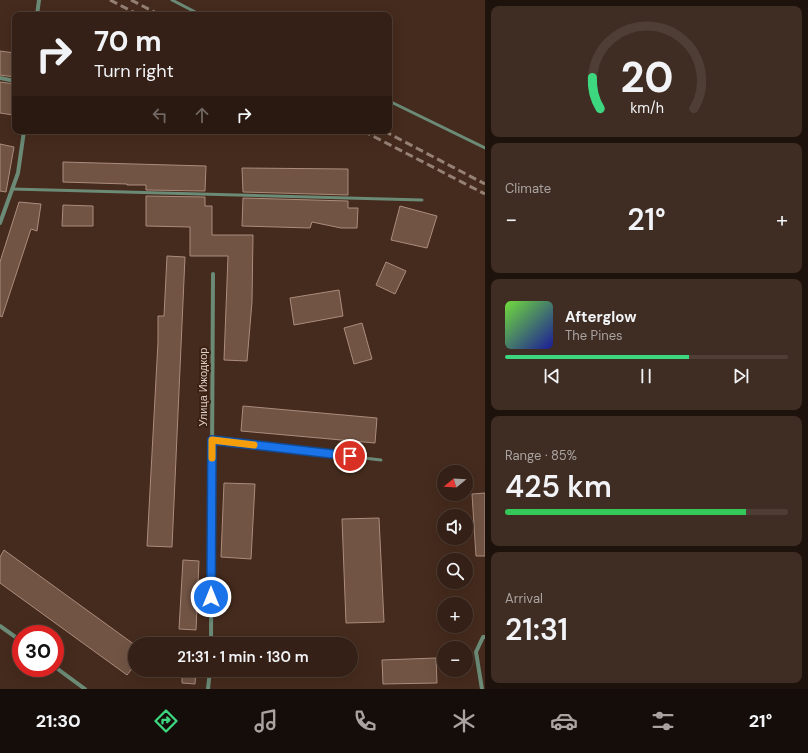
<!DOCTYPE html>
<html lang="en">
<head>
<meta charset="utf-8">
<style>
  :root { --surface:#342016; --page:#3f2d23; --text:#f1f3f6; --muted:#a9a3a1; --line:#4e3e35; --accent:#3cd77e }
  body { margin:0; font-family:"DM Sans",sans-serif; background:var(--page); color:var(--text); height:100vh; display:flex; flex-direction:column; font-size:15px; white-space:nowrap }
  * { box-sizing:border-box; margin:0 }
  p { font-size:13px; color:var(--muted) }
  .icon { flex:none; width:22px; height:22px; fill:none; stroke:currentColor; stroke-width:2; stroke-linecap:round; stroke-linejoin:round }
  .map { position:relative; flex:1; overflow:hidden }
  .side { display:flex; flex-direction:column; gap:6px; padding:6px; background:#1d120c; width:323px }
  .side>* { flex:none }
  .hud { position:absolute; left:12px; top:12px; width:380px; height:122px; border-radius:8px; box-shadow:0 4px 16px #0002,0 0 0 1px var(--line); background:#342016; color:var(--text); overflow:hidden }
  .needle { width:26px; rotate:252deg }
  .controls { position:absolute; left:437px; top:465px; display:grid; gap:8px }
  .controls a { display:grid; place-items:center; width:36px; height:36px; border-radius:50%; background:var(--surface); box-shadow:0 4px 16px #0002,0 0 0 1px var(--line); font-size:20px }
  .speed { position:absolute; left:12px; top:625px; display:flex; gap:8px; font-size:20px; font-weight:700; text-align:center }
  .speed>* { display:grid; place-content:center; width:52px; height:52px; border-radius:50%; background:var(--surface); box-shadow:0 4px 16px #0002,0 0 0 1px var(--line); line-height:1 }
  .speed .limit { border:6px solid #d22; background:#fff; color:#111 }
  .pin { position:absolute; display:grid; place-items:center; width:34px; height:34px; color:#fff; margin:-17px; border:2px solid #fff; border-radius:50%; box-shadow:0 1px 4px #0007 }
  .me { position:absolute; width:44px; margin:-22px; rotate:0deg; stroke-linejoin:round; filter:drop-shadow(0 0 3px #0008) }
  .turn { display:flex; align-items:center; gap:14px; height:84px; padding:0 16px; font-size:18px }
  .turn .icon { width:52px; height:52px; stroke-width:2.5 }
  .turn b { display:block; font-size:28px; line-height:34px }
  .lanes { display:flex; align-items:center; height:38px; padding:0 16px; background:#0003; justify-content:center; gap:20px; direction:ltr }
  .lanes .off { opacity:.35 }
  .big { font-size:30px; font-weight:600; line-height:1.1 }
  .side .card { flex:1; display:flex; flex-direction:column; justify-content:center; gap:6px; min-width:0; padding:0 14px; border-radius:8px; background:var(--page) }
  .side .dial { align-items:center; gap:0 }
  .dial svg { height:104px; overflow:visible; fill:none; stroke:var(--line); stroke-width:7; stroke-linecap:round; text-anchor:middle }
  .dial text { fill:var(--text); stroke:none }
  .song { display:flex; align-items:center; gap:12px }
  .cover { width:48px; height:48px; border-radius:6px; background:linear-gradient(135deg,hsl(100 70% 55%),hsl(240 70% 35%)) }
  .played { height:4px; border-radius:2px; background:linear-gradient(90deg,var(--accent) 65%,var(--line) 65%) }
  .keys { display:flex; justify-content:space-around; direction:ltr }
  .heat { display:flex; justify-content:space-between; align-items:center; font-size:22px; direction:ltr }
  .charge { height:6px; border-radius:3px; background:linear-gradient(90deg,#34c759 85%,var(--line) 0) }
  .trip { position:absolute; left:128px; top:637px; width:230px; height:40px; border-radius:20px; background:var(--surface); box-shadow:0 4px 16px #0002,0 0 0 1px var(--line); font-weight:600; line-height:40px; text-align:center }
  .tab-bar { display:flex; height:64px; justify-content:space-around; align-items:center; background:#150d09; color:var(--muted) }
  .tab-bar .icon { width:28px; height:28px }
  .tab-bar .selected { color:var(--accent) }
  .tab-bar b { font-size:18px; color:var(--text) }
  main { display:flex; flex:1; min-height:0 }
  .map>svg:first-child { display:block }
  .building { fill:#715444; stroke:#ac8c7c }
  .lines { fill:none; stroke-linecap:round; stroke-linejoin:round }
  .service { stroke:#6b8b77; stroke-width:3 }
  .minor { stroke:#6b8b77; stroke-width:4 }
  .rail { stroke:#958075; stroke-width:3; stroke-dasharray:8 4; stroke-linecap:butt }
  .route-casing { stroke:#114b97; stroke-width:10 }
  .route { stroke:#1a73e8; stroke-width:7 }
  .slow { stroke:#f59e0b; stroke-width:7 }
  .labels { text-anchor:middle; stroke-width:4; stroke-linejoin:round; paint-order:stroke }
  .street-label { font-size:11px; fill:#decdc5; stroke:#3a2113 }
</style>
</head>
<body>
<main>
<div class="map">
<svg width="485" height="689" viewBox="0 0 485 689">
  <rect width="100%" height="100%" fill="#452b1d"/>
  <g class="building">
    <polygon points="0,51 15,53 15,77 0,75"/>
    <polygon points="0,82 15,84 13,115 0,113"/>
    <polygon points="0,144 14,147 6,192 0,191"/>
    <polygon points="63,162 206,166 205,191 146,190 146,185 127,185 127,184 63,182"/>
    <polygon points="242,168 348,169 348,195 243,192"/>
    <polygon points="146,196 205,197 205,206 212,206 212,235 253,235 252,302 247,361 224,360 228,256 190,256 190,227 146,226"/>
    <polygon points="243,198 348,201 348,208 358,208 357,228 341,228 312,222 310,228 242,226"/>
    <polygon points="19,202 41,204 37,231 31,229 2,317 0,316 0,262"/>
    <polygon points="63,205 93,206 93,226 62,226"/>
    <polygon points="400,206 437,216 427,248 391,240"/>
    <polygon points="167,256 185,257 172,547 147,546 158,342 158,316 164,316"/>
    <polygon points="386,262 406,271 395,294 376,285"/>
    <polygon points="339,290 343,316 294,325 290,298"/>
    <polygon points="362,323 372,359 354,364 344,328"/>
    <polygon points="243,406 377,418 375,443 241,431"/>
    <polygon points="224,483 255,484 251,559 221,557"/>
    <polygon points="485,493 485,556 476,556 472,494"/>
    <polygon points="379,518 384,622 346,623 342,519"/>
    <polygon points="4,550 135,645 135,665 127,675 0,583 0,557"/>
    <polygon points="183,560 199,561 196,630 179,629"/>
    <polygon points="436,658 437,683 383,684 382,660"/>
    <polygon points="182,670 196,670 195,684 182,683"/>
  </g>
  <g class="lines">
    <g class="service">
      <polyline points="172,0 201,15"/>
      <polyline points="389,101 485,148"/>
      <polyline points="12,189 422,200"/>
      <polyline points="212,440 381,460"/>
    </g>
    <g class="minor">
      <polyline points="37,15 39,0"/>
      <polyline points="0,78 15,81"/>
      <polyline points="0,223 18,173 24,131"/>
      <polyline points="0,626 21,641"/>
      <polyline points="211,644 213,274"/>
      <polyline points="55,667 85,689"/>
      <polyline points="208,689 210,670"/>
      <polyline points="482,689 476,652 483,637 485,637"/>
    </g>
    <g class="rail">
      <polyline points="110,0 139,15"/>
      <polyline points="131,0 160,15"/>
      <polyline points="363,131 485,194"/>
      <polyline points="384,131 485,184"/>
    </g>
  </g>
  <g class="lines">
    <g class="route-casing">
      <polyline id="route" points="211,597 212,440 350,456"/>
    </g>
    <use href="#route" class="route"/>
    <polyline class="slow" points="212,458 212,440 254,445"/>
  </g>
  <g class="labels">
    <g class="street-label">
      <text transform="translate(203 387) rotate(-90)" y="4">Улица Ижодкор</text>
    </g>
  </g>
</svg>
<div class="controls">
<a><svg class="needle" viewBox="-14 -14 28 28"><path d="M0-13l5 13h-10z" fill="#e53935"/><path d="M0 13l5-13h-10z" fill="#a9a3a1"/></svg></a>
<a><svg class="icon" aria-label="sound" viewBox="0 0 24 24"><path d="M4 9h4l5-4v14l-5-4H4zM17 9q2 3 0 6"/></svg></a>
<a><svg class="icon" aria-label="search" viewBox="0 0 24 24"><circle cx="10" cy="10" r="6"/><path d="M15 15l6 6"/></svg></a>
<a>+</a>
<a>−</a>
</div>
<div class="speed"><div class="limit">30</div></div>
<div class="pin" style="left:350px;top:456px;background:#d93025"><svg class="icon" aria-label="arrive" viewBox="0 0 24 24"><path d="M6 21V4h12l-3 4 3 4H6"/></svg></div>
<svg class="me" style="left:211px;top:597px" viewBox="-20 -20 40 40"><circle r="17" fill="#1a73e8" stroke="#fff" stroke-width="3"/><path d="M0-11L8 9 0 5-8 9z" fill="#fff"/></svg>
<div class="trip">21:31 · 1 min · 130 m</div>
<div class="hud">
<div class="turn"><svg class="icon" aria-label="right" viewBox="0 0 24 24"><path d="M7 20v-9h11M14 6l5 5-5 5"/></svg><div><b>70 m</b>Turn right</div></div>
<div class="lanes"><svg class="icon off" aria-label="left" viewBox="0 0 24 24"><path d="M17 20v-9H6M10 6l-5 5 5 5"/></svg><svg class="icon off" aria-label="ahead" viewBox="0 0 24 24"><path d="M12 20V5M6 11l6-6 6 6"/></svg><svg class="icon" aria-label="right" viewBox="0 0 24 24"><path d="M7 20v-9h11M14 6l5 5-5 5"/></svg></div>
</div>
</div>
<section class="side">
<div class="card dial"><svg viewBox="0 0 100 80">
<path d="M14 69A42 42 0 1 1 86 69"/>
<path d="M14 69A42 42 0 0 1 8 45" stroke="#3cd77e"/>
<text x="50" y="56" font-size="32" font-weight="700">20</text>
<text x="50" y="72" font-size="11">km/h</text>
</svg></div>
<div class="card"><p>Climate</p>
<div class="heat"><a>−</a><b class="big">21°</b><a>+</a></div>
</div>
<div class="card">
<div class="song"><i class="cover"></i><div><b>Afterglow</b><p>The Pines</p></div></div>
<div class="played"></div>
<div class="keys"><svg class="icon" aria-label="previous" viewBox="0 0 24 24"><path d="M18 5L8 12l10 7zM5 5v14"/></svg><svg class="icon" aria-label="pause" viewBox="0 0 24 24"><path d="M8 5v14M16 5v14"/></svg><svg class="icon" aria-label="next" viewBox="0 0 24 24"><path d="M6 5l10 7-10 7zM19 5v14"/></svg></div>
</div>
<div class="card"><p>Range · 85%</p><b class="big">425 km</b><div class="charge"></div></div>
<div class="card"><p>Arrival</p><b class="big">21:31</b></div>
</section>
</main>
<nav class="tab-bar">
<b>21:30</b>
<svg class="icon selected" aria-label="directions" viewBox="0 0 24 24"><path d="M12 3l9 9-9 9-9-9zM9 14v-3h6M13 9l2 2-2 2"/></svg>
<svg class="icon" aria-label="music" viewBox="0 0 24 24"><path d="M9 18V5l10-2v13"/><circle cx="6" cy="18" r="3"/><circle cx="16" cy="16" r="3"/></svg>
<svg class="icon" aria-label="phone" viewBox="0 0 24 24"><path d="M5 4h4l2 5-3 2q2 4 5 5l2-3 5 2v4C11 20 4 13 5 4z"/></svg>
<svg class="icon" aria-label="climate" viewBox="0 0 24 24"><path d="M12 3v18M4 7l16 10M4 17L20 7"/></svg>
<svg class="icon" aria-label="car" viewBox="0 0 24 24"><path d="M5 17H2v-5l4-1 3-4h7l3 4 3 1v5h-3M9 17h6M6 11h13"/><circle cx="7" cy="17" r="2"/><circle cx="17" cy="17" r="2"/></svg>
<svg class="icon" aria-label="filters" viewBox="0 0 24 24"><path d="M4 7h16M4 17h16"/><circle cx="9" cy="7" r="2"/><circle cx="15" cy="17" r="2"/></svg>
<b>21°</b>
</nav>
</body>
</html>
